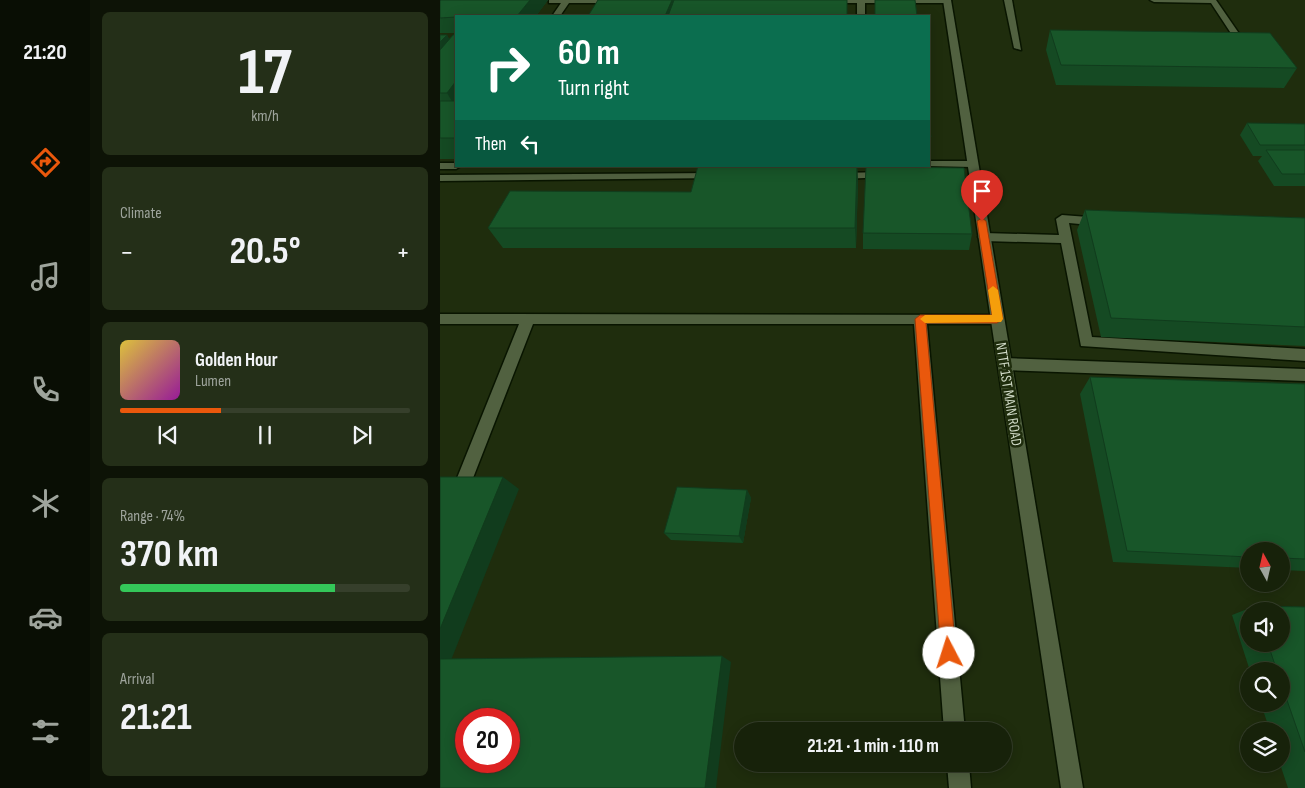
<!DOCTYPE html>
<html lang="en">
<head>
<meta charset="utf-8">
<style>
  :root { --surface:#17220a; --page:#242f18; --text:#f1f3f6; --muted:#9ea49c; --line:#363f2b; --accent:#ea580c }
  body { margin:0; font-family:"Sofia Sans Condensed",sans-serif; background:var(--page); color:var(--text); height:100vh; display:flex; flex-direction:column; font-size:19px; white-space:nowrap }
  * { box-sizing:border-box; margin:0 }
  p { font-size:16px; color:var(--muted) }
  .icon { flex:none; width:28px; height:28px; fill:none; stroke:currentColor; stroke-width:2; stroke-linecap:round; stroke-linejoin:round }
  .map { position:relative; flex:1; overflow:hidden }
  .side { display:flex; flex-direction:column; gap:12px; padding:12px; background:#0d1306; width:350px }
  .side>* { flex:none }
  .guide { position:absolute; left:15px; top:15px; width:475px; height:152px; border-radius:0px; box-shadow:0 2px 12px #0003,0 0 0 1px var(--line); background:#0b6e4f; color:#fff; overflow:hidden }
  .needle { width:32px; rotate:352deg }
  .buttons { position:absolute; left:800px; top:542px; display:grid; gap:10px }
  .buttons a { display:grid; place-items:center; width:50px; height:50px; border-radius:50%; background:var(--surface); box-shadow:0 2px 12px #0003,0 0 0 1px var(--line); font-size:25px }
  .speed { position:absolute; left:15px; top:708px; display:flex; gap:10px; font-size:25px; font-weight:700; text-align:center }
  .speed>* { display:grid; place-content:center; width:65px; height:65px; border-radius:50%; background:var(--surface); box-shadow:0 2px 12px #0003,0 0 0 1px var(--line); line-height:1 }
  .speed .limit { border:8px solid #d22; background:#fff; color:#111 }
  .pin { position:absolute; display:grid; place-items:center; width:42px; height:42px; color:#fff; margin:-51px -21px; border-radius:50% 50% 50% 0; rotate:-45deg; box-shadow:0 0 5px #0007 }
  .pin .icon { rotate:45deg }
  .me { position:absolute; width:55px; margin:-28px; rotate:355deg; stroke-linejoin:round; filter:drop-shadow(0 0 4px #0008) }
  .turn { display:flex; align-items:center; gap:18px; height:105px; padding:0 20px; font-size:22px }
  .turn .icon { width:65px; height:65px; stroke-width:2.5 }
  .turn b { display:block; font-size:35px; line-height:42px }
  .then { display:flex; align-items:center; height:48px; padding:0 20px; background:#0003; gap:10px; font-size:19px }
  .big { font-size:38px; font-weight:700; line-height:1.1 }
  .side .card { flex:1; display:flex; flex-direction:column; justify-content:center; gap:8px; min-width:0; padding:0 18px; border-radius:8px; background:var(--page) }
  .side .dial { align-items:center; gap:0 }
  .dial b { font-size:65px; line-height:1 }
  .song { display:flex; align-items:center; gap:15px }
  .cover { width:60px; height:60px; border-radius:8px; background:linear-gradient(135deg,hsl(50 70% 55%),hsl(300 70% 35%)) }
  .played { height:5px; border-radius:2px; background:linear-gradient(90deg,var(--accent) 35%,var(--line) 35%) }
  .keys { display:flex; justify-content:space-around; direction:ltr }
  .heat { display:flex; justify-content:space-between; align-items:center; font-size:28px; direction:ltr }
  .charge { height:8px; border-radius:4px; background:linear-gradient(90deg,#34c759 74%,var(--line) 0) }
  .trip { position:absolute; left:294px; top:722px; width:278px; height:50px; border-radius:25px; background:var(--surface); box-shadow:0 2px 12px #0003,0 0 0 1px var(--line); font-weight:700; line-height:50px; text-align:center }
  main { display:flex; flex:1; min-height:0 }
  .dock { display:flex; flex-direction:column; width:90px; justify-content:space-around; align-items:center; background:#090e04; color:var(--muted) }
  .dock .icon { width:35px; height:35px }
  .dock .active { color:var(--accent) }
  .dock b { font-size:22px; color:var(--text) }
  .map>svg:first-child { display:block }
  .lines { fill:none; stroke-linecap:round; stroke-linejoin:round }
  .service-casing { stroke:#091500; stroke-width:3 }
  .minor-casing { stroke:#091500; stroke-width:3 }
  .tertiary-casing { stroke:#091500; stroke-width:3 }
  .service { fill:#516140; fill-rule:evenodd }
  .minor { fill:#516140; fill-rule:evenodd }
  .tertiary { fill:#516140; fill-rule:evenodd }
  .wall { fill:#154a23; fill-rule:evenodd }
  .shaded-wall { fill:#113c1d }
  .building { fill:#185629; stroke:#113c1d; fill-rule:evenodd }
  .route { fill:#ea580c; stroke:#983908 }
  .slow { fill:#f59e0b }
  .labels { text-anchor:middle; stroke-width:5; stroke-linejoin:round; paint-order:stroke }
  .street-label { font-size:15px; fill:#d0dac7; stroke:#1f2d0d }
</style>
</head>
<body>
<main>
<nav class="dock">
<b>21:20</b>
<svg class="icon active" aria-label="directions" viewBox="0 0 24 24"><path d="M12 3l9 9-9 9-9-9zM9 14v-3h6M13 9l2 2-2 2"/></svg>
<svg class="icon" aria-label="music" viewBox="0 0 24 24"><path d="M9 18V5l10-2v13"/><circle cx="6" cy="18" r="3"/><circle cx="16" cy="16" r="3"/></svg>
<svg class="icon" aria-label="phone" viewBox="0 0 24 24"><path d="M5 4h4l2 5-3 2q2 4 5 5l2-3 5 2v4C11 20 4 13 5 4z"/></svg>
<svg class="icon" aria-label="climate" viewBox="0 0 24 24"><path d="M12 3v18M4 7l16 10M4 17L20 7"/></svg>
<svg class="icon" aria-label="car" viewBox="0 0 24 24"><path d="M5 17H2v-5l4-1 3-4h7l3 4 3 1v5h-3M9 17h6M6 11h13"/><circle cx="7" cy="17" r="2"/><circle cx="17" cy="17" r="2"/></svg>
<svg class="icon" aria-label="filters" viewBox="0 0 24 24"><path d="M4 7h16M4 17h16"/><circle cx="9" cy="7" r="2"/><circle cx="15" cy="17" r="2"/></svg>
</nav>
<section class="side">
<div class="card dial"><b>17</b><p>km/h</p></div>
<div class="card"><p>Climate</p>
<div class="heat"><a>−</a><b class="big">20.5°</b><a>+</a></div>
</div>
<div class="card">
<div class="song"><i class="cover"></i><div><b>Golden Hour</b><p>Lumen</p></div></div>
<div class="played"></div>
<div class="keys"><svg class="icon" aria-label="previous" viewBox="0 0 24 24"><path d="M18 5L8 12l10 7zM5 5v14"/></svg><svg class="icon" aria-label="pause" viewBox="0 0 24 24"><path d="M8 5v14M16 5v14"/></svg><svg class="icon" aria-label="next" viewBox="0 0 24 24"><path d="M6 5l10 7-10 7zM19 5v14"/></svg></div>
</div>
<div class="card"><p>Range · 74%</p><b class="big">370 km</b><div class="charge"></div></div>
<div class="card"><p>Arrival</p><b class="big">21:21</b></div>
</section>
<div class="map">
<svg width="865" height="788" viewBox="0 0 865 788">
  <rect width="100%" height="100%" fill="#1f2d0d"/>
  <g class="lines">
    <g class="service-casing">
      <g id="service">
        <polygon points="109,0 181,0 182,1 178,3 129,3 120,16 112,16 121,3 109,3"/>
        <polygon points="386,0 510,0 511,1 507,3 425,3 425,16 417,16 417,3 389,3"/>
        <polygon points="564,0 572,0 581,50 574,48"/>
        <polygon points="710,0 776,0 809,48 802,50 771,3 714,2"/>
        <polygon points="489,161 532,161 537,164 532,167 485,166 489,166"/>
        <polygon points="0,163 16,163 16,166 21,166 16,169 0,169"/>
        <polygon points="446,172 450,173 450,177 399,179 393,176 399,173"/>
        <polygon points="276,173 280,174 280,178 0,181 0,175"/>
        <polygon points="0,314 562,315 564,319 562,323 557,324 487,324 525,731 504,731 474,324 93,324 33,478 31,483 25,486 19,483 17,478 79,324 0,324"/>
        <polygon points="565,358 865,369 865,381 565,370 560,368 558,364 560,360"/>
        <polygon points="507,764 529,764 531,788 509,788"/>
      </g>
    </g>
    <g class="minor-casing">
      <polygon id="minor" points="622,215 661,218 667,222 661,226 629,223 652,337 865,349 865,361 641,346 621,243 544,241 538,237 544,233 619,235 616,219"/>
    </g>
    <g class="tertiary-casing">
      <polygon id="tertiary" points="503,0 511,0 643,788 621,788"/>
    </g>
    <use href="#service" class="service"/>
    <use href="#minor" class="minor"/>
    <use href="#tertiary" class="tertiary"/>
  </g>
  <g class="wall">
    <polygon points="1,0 108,0 96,16 16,16 16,33 0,33 0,1"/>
    <polygon points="610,30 857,68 844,88 616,85 606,50"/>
    <polygon points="16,34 16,159 0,159 0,35 7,35 9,39"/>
    <polygon points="807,123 865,124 865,186 834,186 818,161 822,156 813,156 800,135"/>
    <polygon points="489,125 491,137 490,149 489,149"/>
    <polygon points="417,166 418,182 416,248 63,248 48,228 251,192"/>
    <polygon points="645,210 865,218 865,346 661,337 637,230"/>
    <polygon points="423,233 532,234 529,250 423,249"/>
    <polygon points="650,377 865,384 865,571 841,570 841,551 809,551 809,568 673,562 640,394"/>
    <polygon points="307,490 311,498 303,543 231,540 224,533"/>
    <path d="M815 606 865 607V788H848L840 764H841V731H830L821 704H841V671H810L792 615ZM809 611H841V644H809Z"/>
  </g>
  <g class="shaded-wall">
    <polygon points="90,0 108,0 96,16 77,16"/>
    <polygon points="232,0 239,0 236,16 225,16"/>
    <polygon points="7,35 16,51 0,70 0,42"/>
    <polygon points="16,81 16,108 7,93"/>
    <polygon points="417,166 418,182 416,248 415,228"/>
    <polygon points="63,477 79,489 0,688 0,629"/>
    <polygon points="307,490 311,498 303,543 299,536"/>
    <polygon points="282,656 291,662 276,788 265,788"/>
  </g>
  <g class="building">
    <polygon points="1,0 90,0 77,16 16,16 16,17 0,18 0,1"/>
    <polygon points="158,0 232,0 225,16 148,16"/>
    <polygon points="234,0 407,0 407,16 228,16"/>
    <polygon points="435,0 475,0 477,16 435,16"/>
    <polygon points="610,30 830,33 857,68 621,65"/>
    <polygon points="16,34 16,81 7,93 0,93 0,50 13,35"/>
    <polygon points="0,35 7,35 0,42"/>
    <rect x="0" y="101" width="16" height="37"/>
    <polygon points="807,123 865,124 865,145 820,145"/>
    <polygon points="489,125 491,137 489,137"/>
    <polygon points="826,150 865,150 865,174 842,174"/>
    <polygon points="258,166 417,166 415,228 48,228 70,191 251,192"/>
    <polygon points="426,167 524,168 532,234 423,233"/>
    <polygon points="645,210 865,218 865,327 671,318"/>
    <polygon points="650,377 865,384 865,559 841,558 841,551 809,551 809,557 687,551"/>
    <polygon points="0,477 63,477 0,629"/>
    <polygon points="237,487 307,490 299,536 224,533"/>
    <polygon points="815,606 865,607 865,752 841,683 841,671 837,671 828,644 841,644 841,611 816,611"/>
    <path d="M282 656 265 788H0V659ZM26 719H69V761H26Z"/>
  </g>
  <polygon class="route" points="542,218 546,221 563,319 557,323 486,323 516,653 514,658 509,660 503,658 501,653 475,319 480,315 552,315 537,221"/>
  <polygon class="slow" points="553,286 558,290 563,319 561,322 485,323 480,319 485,315 552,315 548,290"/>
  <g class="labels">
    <g class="street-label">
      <text transform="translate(569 394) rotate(81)" y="5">NTTF 1ST MAIN ROAD</text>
    </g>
  </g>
</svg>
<div class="buttons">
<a><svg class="needle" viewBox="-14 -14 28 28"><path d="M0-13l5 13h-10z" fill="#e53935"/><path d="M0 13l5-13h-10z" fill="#9ea49c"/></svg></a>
<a><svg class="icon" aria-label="sound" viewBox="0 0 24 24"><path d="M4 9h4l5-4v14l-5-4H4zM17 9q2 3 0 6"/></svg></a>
<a><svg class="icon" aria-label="search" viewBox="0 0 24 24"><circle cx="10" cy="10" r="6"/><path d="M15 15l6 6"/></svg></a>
<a><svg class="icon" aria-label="layers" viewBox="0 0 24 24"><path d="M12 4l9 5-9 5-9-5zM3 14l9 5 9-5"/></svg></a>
</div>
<div class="speed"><div class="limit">20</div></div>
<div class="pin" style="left:542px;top:221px;background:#d93025"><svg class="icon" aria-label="arrive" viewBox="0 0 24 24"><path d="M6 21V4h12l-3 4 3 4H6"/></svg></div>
<svg class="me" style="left:509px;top:653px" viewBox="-20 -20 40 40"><circle r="19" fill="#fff"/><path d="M0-13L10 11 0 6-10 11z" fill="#ea580c"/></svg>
<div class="trip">21:21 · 1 min · 110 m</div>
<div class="guide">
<div class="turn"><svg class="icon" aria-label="right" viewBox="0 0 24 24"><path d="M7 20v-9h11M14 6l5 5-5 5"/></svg><div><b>60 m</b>Turn right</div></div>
<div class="then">Then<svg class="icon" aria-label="left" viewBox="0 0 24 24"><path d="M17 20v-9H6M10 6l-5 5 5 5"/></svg></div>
</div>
</div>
</main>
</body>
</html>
